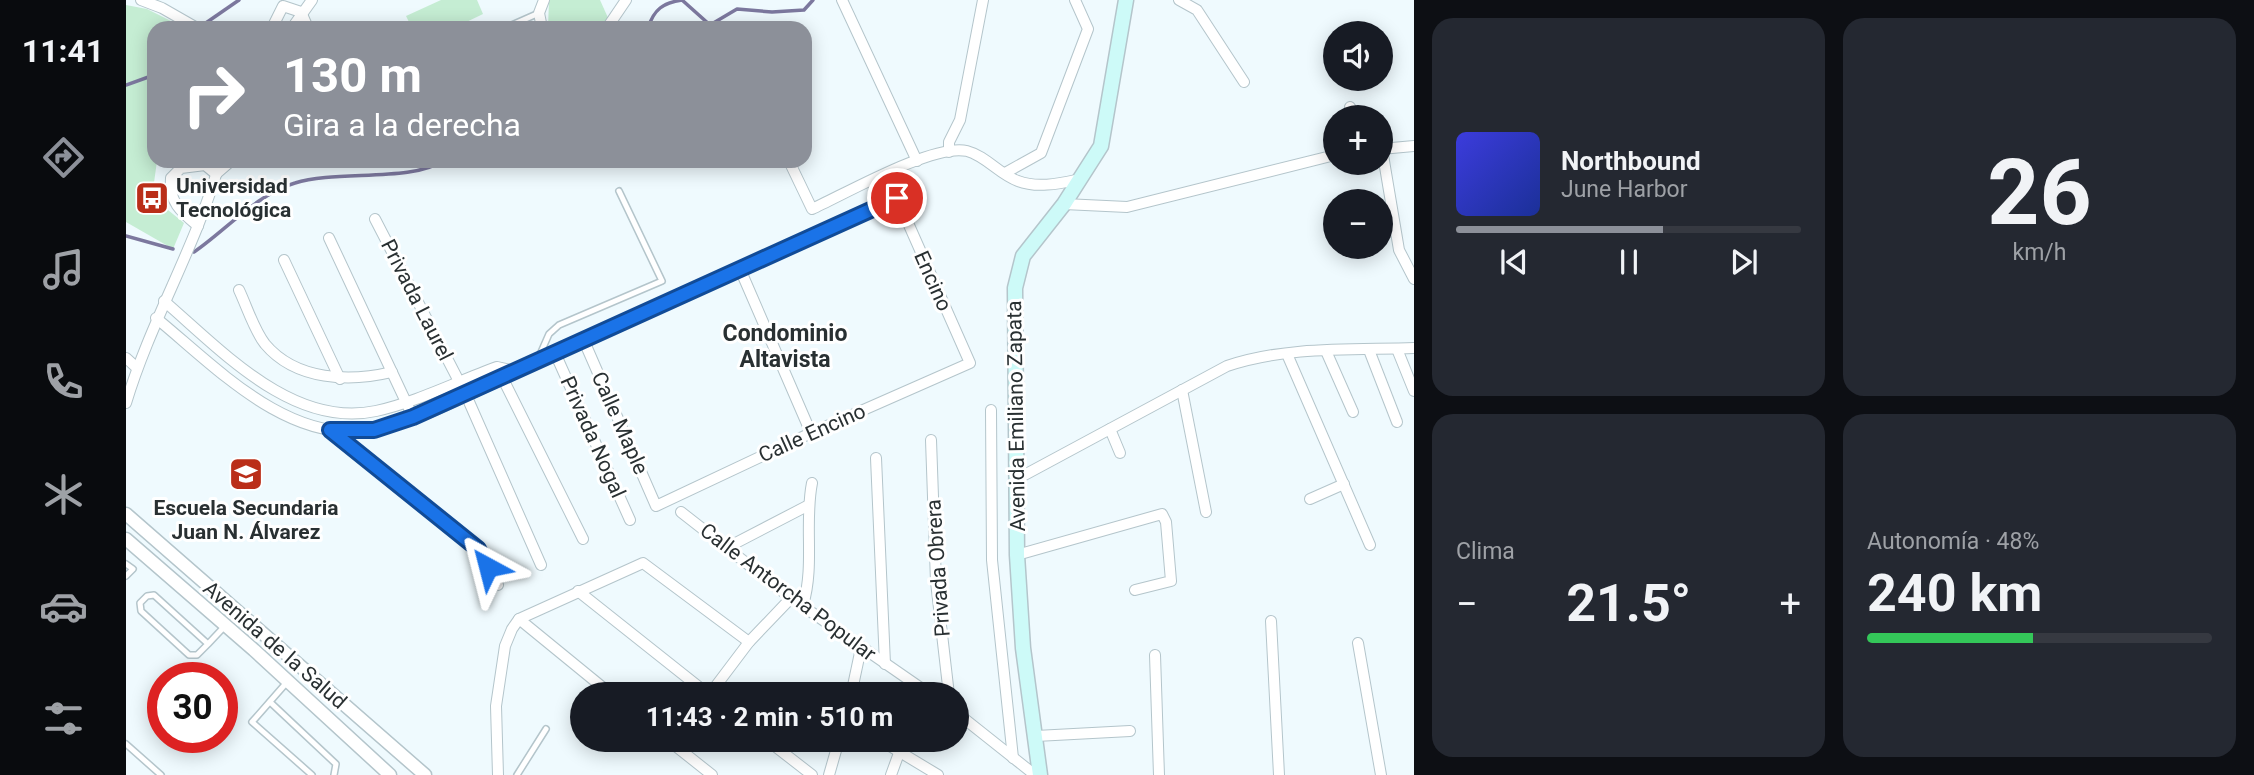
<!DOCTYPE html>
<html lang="es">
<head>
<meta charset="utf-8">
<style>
  :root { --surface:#171b24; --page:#242831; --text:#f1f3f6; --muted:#9ea1a6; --line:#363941; --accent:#8c9099 }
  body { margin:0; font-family:Roboto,sans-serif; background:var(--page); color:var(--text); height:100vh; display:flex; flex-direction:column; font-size:26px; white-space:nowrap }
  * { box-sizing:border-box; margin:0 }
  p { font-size:23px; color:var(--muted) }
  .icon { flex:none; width:38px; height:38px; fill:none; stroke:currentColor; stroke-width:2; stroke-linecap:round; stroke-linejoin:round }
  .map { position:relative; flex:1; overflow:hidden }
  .details { display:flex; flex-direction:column; gap:18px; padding:18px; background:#0d0f14; width:840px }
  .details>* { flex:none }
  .top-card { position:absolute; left:21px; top:21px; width:665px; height:147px; border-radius:21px; box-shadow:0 4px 18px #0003; background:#8c9099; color:#fff; overflow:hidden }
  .buttons { position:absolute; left:1197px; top:21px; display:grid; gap:14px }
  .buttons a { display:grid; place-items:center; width:70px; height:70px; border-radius:50%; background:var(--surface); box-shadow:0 4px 18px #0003; font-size:35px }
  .speed { position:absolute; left:21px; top:662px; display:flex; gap:14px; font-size:35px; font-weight:700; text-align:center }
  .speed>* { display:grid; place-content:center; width:91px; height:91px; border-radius:50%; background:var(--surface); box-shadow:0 4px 18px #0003; line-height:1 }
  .speed .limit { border:10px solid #d22; background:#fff; color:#111 }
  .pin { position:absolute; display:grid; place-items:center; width:60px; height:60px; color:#fff; margin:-30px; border:4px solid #fff; border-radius:50%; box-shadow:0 2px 7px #0007 }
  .me { position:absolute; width:77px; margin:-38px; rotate:322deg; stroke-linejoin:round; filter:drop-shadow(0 0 5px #0008) }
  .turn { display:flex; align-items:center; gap:24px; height:147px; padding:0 21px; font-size:32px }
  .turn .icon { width:91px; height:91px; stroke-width:2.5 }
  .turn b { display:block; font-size:49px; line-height:60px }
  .big { font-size:52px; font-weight:700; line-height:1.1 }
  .details .card { flex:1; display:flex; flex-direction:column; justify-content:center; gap:10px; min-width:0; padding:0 24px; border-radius:21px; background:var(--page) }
  .details .dial { align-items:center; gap:0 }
  .dial b { font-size:91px; line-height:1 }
  .song { display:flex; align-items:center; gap:21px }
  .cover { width:84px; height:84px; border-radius:10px; background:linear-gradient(135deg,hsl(240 70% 55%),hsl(230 70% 35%)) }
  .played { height:7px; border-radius:4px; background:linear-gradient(90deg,var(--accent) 60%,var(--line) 60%) }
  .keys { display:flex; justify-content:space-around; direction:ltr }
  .heat { display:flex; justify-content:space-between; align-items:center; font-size:38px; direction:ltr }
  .charge { height:10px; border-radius:5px; background:linear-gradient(90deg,#34c759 48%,var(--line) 0) }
  .details .tiles { flex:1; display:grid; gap:18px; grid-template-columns:repeat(2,1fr) }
  .trip { position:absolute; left:444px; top:682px; width:399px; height:70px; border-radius:35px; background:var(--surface); box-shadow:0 4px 18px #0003; font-weight:700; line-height:70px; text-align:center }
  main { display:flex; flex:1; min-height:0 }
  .tab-bar { display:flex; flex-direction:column; width:126px; justify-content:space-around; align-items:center; background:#090b0e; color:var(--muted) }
  .tab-bar .icon { width:49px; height:49px }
  .tab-bar .active { color:var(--accent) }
  .tab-bar b { font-size:32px; color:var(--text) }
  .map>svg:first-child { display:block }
  .green { fill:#c5edd3 }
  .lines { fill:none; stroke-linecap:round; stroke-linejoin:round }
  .stream { stroke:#7c789e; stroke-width:3.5 }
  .service-casing { stroke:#b4c5cb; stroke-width:8 }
  .minor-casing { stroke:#b4c5cb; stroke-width:12 }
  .tertiary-casing { stroke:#b4c5cb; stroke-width:15 }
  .secondary-casing { stroke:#b4c5cb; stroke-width:17 }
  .service { stroke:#fff; stroke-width:5 }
  .minor { stroke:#fff; stroke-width:10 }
  .tertiary { stroke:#fff; stroke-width:12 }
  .secondary { stroke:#cdfaf8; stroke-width:14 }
  .route-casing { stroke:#114b97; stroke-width:18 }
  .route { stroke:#1a73e8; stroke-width:12 }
  .labels { text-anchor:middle; stroke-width:6; stroke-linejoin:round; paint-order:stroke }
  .poi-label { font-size:21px; font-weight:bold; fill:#293032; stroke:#fff; text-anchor:start }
  .street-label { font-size:21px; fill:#293032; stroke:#fff }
  .neighbourhood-label { font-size:23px; font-weight:bold; fill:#293032; stroke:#fff }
</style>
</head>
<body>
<main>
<nav class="tab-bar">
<b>11:41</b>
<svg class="icon active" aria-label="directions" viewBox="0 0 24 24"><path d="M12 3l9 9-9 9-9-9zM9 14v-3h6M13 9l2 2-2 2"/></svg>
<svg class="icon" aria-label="music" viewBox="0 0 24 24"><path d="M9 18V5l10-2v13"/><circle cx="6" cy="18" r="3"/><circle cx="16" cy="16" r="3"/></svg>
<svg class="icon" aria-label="phone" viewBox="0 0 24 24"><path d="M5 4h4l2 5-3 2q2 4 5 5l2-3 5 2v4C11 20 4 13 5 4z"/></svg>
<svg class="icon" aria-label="climate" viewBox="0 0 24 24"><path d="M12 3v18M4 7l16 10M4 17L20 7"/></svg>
<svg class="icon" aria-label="car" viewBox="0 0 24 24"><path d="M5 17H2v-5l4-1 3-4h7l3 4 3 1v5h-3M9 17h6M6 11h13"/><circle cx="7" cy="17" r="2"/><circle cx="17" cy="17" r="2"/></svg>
<svg class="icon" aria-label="filters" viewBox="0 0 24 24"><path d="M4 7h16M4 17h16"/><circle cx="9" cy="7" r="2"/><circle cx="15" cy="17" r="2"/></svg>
</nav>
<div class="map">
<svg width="1288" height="775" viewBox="0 0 1288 775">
  <rect width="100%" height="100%" fill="#effafe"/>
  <g class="green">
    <polygon points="315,0 351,0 357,14 328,28 286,28 280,16"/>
    <polygon points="423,0 474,0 483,20 462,28 422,28"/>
    <polygon points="0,5 21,9 59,28 28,28 28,161 31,161 26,197 58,223 47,249 0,222"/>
  </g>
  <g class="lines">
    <g class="stream">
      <polyline points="74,27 113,0"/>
      <path d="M522 28C528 9 537 3 556 0L584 25 611 9 646 12 678 10 687 0"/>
      <polyline points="0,85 28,75"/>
      <polyline points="0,236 47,249"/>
      <path d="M68 252C99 231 131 194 169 183 209 170 287 182 316 161"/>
    </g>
    <g class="service-casing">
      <g id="service">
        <polyline points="379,28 413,13"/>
        <polyline points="412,359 423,334 433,325 536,281 493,191"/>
        <polyline points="0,564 7,569 0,576"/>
        <polyline points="82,644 71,655 63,655 15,611 14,603 21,596 28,595 82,644 98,627"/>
        <polyline points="162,681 126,722 186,775"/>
        <polyline points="144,702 210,764 208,775"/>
        <polyline points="0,744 35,775"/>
        <polyline points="391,775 420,729"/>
      </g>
    </g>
    <g class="minor-casing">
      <g id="minor">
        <polyline points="15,0 36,8 71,28"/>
        <polyline points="716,0 791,161"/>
        <polyline points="1053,0 1071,10 1118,82"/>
        <polyline points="146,28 157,6 175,12 182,28"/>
        <polyline points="166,28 186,0"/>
        <polyline points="416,28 413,13 418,0"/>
        <polyline points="481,28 500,0"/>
        <polyline points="1224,107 1229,117"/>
        <polyline points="1255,149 1288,146"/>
        <polyline points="1256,149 1273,250 1288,279"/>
        <polyline points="823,152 823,142 834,120 857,0"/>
        <path d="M663 161 686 209C719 194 808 143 841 151 860 156 874 175 892 181 910 188 932 184 950 180"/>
        <polyline points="879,173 915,153 962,29 949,0"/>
        <polyline points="90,174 105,161"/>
        <polyline points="938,204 1001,207 1209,155"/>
        <polyline points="249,219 340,395 415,565"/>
        <path d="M72 226C55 212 42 201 45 178L55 168 79 165 90 174"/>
        <polyline points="203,238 287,417"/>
        <polyline points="158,260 214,379"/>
        <polyline points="614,269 685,433"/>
        <path d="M113 290C121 307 128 330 139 344 170 381 224 382 266 372"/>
        <path d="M38 301C95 350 167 429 250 411 291 402 332 381 371 367L389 371"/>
        <path d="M30 318C90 367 162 445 247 430 292 422 336 397 377 379L389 371 771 198 844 363 685 433 530 506 458 341"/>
        <polyline points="1271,349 1288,391"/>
        <polyline points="1243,350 1271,422"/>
        <polyline points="1200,351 1227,412"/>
        <polyline points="429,353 504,520"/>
        <polyline points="1161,354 1244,545"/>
        <polyline points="0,358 11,368"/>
        <polyline points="374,373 457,539"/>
        <polyline points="1056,390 1080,512"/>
        <path d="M0 403C25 320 71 245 94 161"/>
        <polyline points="865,410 866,560 887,758"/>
        <polyline points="984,429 994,453"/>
        <polyline points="205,431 352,549 372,585"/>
        <polyline points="805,440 810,582 823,695"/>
        <polyline points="750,458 759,664"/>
        <path d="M891 479 1101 366C1160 346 1226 350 1288 348"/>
        <polyline points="1184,499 1218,484"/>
        <polyline points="555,512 665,598 805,695"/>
        <polyline points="602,547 681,506"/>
        <polyline points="891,555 1036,514 1040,522 1045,581 1009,590"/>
        <polyline points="452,591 583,695"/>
        <path d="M677 605C689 565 678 523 686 483"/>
        <polyline points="393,619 486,695"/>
        <polyline points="1145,621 1153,775"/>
        <polyline points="1232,643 1255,775"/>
        <polyline points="1029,655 1033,775"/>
        <polyline points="583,695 623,642 665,598"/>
        <polyline points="725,695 735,648"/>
        <polyline points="831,713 909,775"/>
        <polyline points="910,736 1004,731"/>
        <polyline points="542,740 586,775"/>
        <polyline points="641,740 686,775"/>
        <polyline points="754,740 812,775"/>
        <polyline points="372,775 370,706 379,646 386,629 393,619 517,563 623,642"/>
        <polyline points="703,775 713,740"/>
        <polyline points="765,775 773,753"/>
      </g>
    </g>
    <g class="tertiary-casing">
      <g id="tertiary">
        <polyline points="0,514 299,775"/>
        <polyline points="0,539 128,650 264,775"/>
      </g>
    </g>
    <g class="secondary-casing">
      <polyline id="secondary" points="914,775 897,648 891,555 889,288 897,256 938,204 975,146 1000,0"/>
    </g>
    <use href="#service" class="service"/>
    <use href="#minor" class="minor"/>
    <use href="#tertiary" class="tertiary"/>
    <use href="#secondary" class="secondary"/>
  </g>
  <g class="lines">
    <g class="route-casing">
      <polyline id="route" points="362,567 352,549 204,430 248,430 287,417 771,198"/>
    </g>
    <use href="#route" class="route"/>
  </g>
  <defs>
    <g id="bus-square" transform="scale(1.75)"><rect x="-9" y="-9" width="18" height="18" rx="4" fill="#ba2e19" stroke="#fff"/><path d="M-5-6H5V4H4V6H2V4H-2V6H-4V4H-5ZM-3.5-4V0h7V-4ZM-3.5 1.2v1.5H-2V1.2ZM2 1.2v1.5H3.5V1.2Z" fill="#fff"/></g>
    <g id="school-square" transform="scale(1.75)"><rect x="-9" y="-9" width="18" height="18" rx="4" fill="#ba2e19" stroke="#fff"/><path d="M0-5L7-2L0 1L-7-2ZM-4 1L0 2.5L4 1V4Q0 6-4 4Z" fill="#fff"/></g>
  </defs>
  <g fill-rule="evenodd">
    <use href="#bus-square" x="26" y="198"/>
    <use href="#school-square" x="120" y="474"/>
  </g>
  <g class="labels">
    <g class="poi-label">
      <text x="50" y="193">Universidad<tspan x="50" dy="24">Tecnológica</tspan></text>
      <text x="120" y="515" text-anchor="middle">Escuela Secundaria<tspan x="120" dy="24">Juan N. Álvarez</tspan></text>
    </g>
    <g class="street-label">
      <text transform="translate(807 281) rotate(66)" y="7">Encino</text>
      <text transform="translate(291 300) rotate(63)" y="7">Privada Laurel</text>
      <text transform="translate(890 416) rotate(-91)" y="7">Avenida Emiliano Zapata</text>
      <text transform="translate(494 423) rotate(66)" y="7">Calle Maple</text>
      <text transform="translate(686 433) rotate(-24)" y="7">Calle Encino</text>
      <text transform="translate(467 437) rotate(66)" y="7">Privada Nogal</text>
      <text transform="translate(812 568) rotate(-94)" y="7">Privada Obrera</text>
      <text transform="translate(662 592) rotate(37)" y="7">Calle Antorcha Popular</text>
      <text transform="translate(149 645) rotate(41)" y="7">Avenida de la Salud</text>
    </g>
    <g class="neighbourhood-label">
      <text x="659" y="341">Condominio<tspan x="659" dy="26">Altavista</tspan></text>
    </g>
  </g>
</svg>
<div class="buttons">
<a><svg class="icon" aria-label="sound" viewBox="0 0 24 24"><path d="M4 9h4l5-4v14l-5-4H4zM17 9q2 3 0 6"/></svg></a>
<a>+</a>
<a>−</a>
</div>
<div class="speed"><div class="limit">30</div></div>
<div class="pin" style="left:771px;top:198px;background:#d93025"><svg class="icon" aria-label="arrive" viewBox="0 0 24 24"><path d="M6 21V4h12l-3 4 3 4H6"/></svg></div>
<svg class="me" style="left:362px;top:567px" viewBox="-20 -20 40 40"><path d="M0-17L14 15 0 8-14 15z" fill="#1a73e8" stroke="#fff" stroke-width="4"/></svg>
<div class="trip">11:43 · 2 min · 510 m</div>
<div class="top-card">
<div class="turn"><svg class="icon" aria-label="right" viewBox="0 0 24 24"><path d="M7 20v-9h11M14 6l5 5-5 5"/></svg><div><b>130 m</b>Gira a la derecha</div></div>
</div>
</div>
<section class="details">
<div class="tiles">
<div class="card">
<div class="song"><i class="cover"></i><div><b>Northbound</b><p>June Harbor</p></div></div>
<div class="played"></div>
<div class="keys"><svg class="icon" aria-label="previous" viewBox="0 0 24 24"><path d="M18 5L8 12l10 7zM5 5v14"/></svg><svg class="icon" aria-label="pause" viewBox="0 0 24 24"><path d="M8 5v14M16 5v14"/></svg><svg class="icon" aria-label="next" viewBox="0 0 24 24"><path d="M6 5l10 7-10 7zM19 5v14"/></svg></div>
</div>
<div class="card dial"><b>26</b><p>km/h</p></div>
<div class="card"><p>Clima</p>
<div class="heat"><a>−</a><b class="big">21.5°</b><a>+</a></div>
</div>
<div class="card"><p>Autonomía · 48%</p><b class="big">240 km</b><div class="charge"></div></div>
</div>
</section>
</main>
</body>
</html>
